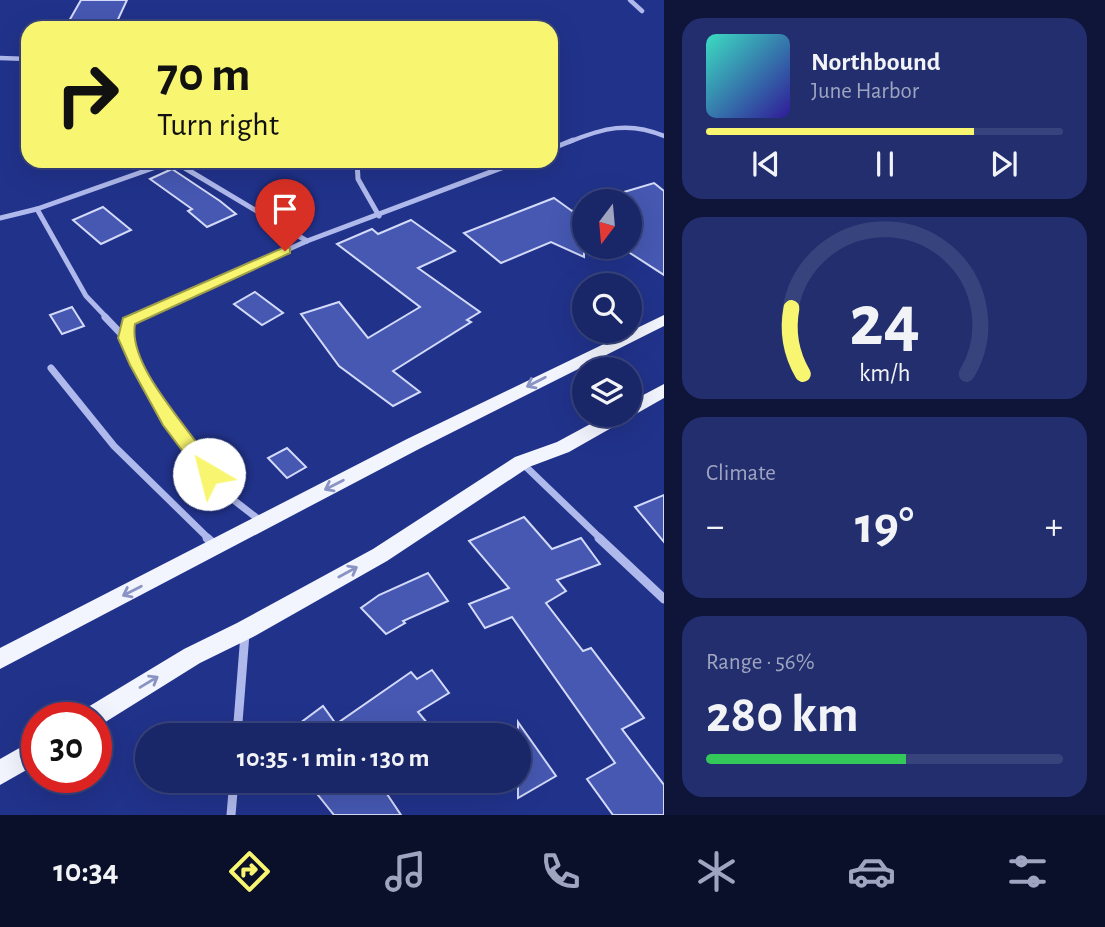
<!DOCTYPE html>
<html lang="en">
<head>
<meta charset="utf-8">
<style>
  :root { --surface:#192668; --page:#222e6e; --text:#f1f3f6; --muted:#9fa5c0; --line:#37437c; --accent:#f8f670 }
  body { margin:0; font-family:"Alegreya Sans",sans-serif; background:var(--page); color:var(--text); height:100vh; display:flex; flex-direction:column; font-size:26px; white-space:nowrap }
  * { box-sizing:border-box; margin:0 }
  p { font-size:23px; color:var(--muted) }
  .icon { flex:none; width:38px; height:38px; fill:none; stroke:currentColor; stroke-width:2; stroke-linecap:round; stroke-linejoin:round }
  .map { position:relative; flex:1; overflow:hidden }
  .side { display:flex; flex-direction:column; gap:18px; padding:18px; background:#0e1539; width:441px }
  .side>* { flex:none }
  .hud { position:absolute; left:21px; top:21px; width:537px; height:147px; border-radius:21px; box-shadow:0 7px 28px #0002,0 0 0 2px var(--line); background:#f8f670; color:#111; overflow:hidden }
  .needle { width:46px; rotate:196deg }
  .tools { position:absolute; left:572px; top:189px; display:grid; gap:14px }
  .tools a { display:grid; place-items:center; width:70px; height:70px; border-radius:50%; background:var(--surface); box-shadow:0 7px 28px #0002,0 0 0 2px var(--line); font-size:35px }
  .speed { position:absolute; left:21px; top:702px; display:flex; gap:14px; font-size:35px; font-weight:700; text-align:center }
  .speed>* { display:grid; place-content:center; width:91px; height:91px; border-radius:50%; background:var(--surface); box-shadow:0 7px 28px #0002,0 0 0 2px var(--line); line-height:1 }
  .speed .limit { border:10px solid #d22; background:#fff; color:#111 }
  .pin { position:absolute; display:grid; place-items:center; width:60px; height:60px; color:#fff; margin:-72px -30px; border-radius:50% 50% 50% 0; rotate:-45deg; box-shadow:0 0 7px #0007 }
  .pin .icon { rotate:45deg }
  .me { position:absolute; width:77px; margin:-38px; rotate:323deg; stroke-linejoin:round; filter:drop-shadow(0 0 5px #0008) }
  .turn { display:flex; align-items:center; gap:24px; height:147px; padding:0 21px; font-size:32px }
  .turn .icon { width:91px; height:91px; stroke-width:2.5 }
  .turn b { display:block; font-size:49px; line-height:60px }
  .big { font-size:52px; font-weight:600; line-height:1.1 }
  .side .card { flex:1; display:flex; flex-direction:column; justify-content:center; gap:10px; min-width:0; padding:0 24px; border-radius:21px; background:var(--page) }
  .side .dial { align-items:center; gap:0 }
  .dial svg { height:182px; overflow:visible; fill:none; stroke:var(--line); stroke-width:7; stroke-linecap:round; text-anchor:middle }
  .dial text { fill:var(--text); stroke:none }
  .song { display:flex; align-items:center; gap:21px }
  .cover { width:84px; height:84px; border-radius:10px; background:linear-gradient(135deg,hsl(170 70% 55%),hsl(250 70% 35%)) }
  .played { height:7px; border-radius:4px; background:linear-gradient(90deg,var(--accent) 75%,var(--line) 75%) }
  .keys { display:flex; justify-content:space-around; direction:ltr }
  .heat { display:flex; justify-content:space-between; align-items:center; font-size:38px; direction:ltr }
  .charge { height:10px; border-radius:5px; background:linear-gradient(90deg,#34c759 56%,var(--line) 0) }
  .trip { position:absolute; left:135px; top:723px; width:396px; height:70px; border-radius:35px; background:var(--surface); box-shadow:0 7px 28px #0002,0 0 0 2px var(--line); font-weight:600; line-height:70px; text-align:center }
  .tabs { display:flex; height:112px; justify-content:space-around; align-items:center; background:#0a0f2a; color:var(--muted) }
  .tabs .icon { width:49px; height:49px }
  .tabs .current { color:var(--accent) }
  .tabs b { font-size:32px; color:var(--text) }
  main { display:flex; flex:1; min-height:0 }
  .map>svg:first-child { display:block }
  .building { fill:#4658b2; stroke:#d3daf8; stroke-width:2 }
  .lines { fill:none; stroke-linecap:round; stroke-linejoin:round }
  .street-far3 { stroke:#afb9eb; stroke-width:4.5 }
  .street-far2 { stroke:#afb9eb; stroke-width:5 }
  .street-far1 { stroke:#afb9eb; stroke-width:7 }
  .street { stroke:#afb9eb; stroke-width:9 }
  .primary { fill:#f3f5fe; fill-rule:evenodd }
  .oneway { stroke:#8a94c4 }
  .route { fill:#f8f670; stroke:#a1a049; stroke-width:2 }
</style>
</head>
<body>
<main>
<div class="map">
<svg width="664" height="815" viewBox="0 0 664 815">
  <rect width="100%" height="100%" fill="#21328b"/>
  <g class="building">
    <polygon points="81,0 127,0 114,28 65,28"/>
    <polygon points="172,169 220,201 236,214 207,227 188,211 192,209 150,179"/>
    <polygon points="654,183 664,191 664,275 630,253 630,197 624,192"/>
    <polygon points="554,198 572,211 584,207 584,257 551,242 501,263 464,233"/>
    <polygon points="103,207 131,230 101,244 73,220"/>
    <polygon points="411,220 455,251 418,268 480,312 467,320 471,322 393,371 420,392 393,406 339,366 301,314 339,302 368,338 420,307 337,244 372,229 378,234"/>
    <polygon points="255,292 283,313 262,325 234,304"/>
    <polygon points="72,307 84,326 62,334 50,315"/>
    <polygon points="287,448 306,467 287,478 268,458"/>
    <polygon points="664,495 664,542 635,507"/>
    <polygon points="524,517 552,549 581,538 600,564 557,580 566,591 546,603 583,651 591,648 644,718 622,729 664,785 664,815 613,815 587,779 615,763 512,617 485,628 469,604 509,588 469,541"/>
    <polygon points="428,573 448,601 403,621 405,623 386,634 361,608 379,595"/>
    <polygon points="432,670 449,693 418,712 437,735 284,735 323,706 336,724 411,672 417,679"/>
    <polygon points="518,722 556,776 518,798"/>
    <polygon points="306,780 404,780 387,794 401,815 334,815"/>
  </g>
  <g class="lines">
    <g class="street-far3">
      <polyline points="630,0 642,11"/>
      <polyline points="0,58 28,59"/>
      <path d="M569 142C603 128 629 121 664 136"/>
    </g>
    <g class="street-far2">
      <polyline points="551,149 573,140"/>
      <polyline points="173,161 307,241"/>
      <polyline points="357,161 358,179 379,216"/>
      <polyline points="37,209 86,296 107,318"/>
      <polyline points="0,218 37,209 173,161"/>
      <polyline points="134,318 307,241 520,161"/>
    </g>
    <g class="street-far1">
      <polyline points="105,317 125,338"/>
      <polyline points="138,317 128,321 125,338 169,421 222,491 262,522"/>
      <polyline points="51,368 114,446 209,539"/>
      <polyline points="522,463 601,539"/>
    </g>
    <g class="street">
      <polyline points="207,538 215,545"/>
      <polyline points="599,538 664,599"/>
      <polyline points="237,735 245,634"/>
      <polyline points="231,815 234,780"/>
    </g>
    <g class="primary">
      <polygon points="664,315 664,326 419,449 0,669 0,648 407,439"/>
      <polygon points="664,384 664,398 569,452 529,467 387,561 253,637 200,663 99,726 96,727 96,718 80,718 83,710 184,649 237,623 373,549 515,457 557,442 607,415 630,415 630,402"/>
      <polygon points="37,738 37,764 0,785 0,759"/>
    </g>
  </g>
  <defs><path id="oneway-shaft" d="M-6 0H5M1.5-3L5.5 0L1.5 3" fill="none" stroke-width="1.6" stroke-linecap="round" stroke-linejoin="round" transform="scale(1.75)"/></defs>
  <g class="oneway">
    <use href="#oneway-shaft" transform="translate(536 382) rotate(153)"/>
    <use href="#oneway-shaft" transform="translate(334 485) rotate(153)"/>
    <use href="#oneway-shaft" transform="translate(348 572) rotate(-29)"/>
    <use href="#oneway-shaft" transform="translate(132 591) rotate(153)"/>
    <use href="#oneway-shaft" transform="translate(149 682) rotate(-31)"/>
  </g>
  <path class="route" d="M285 247 290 248V253L135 324C127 369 197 435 218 474L215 478H203L163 425 130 365 118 338 123 318Z"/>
</svg>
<div class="tools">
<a><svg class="needle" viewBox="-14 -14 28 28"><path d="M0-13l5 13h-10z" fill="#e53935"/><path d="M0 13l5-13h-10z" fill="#9fa5c0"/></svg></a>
<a><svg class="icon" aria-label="search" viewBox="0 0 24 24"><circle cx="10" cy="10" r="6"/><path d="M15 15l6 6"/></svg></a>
<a><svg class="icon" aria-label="layers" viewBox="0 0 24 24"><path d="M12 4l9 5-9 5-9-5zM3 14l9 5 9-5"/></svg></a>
</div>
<div class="speed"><div class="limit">30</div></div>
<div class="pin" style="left:285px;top:251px;background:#d93025"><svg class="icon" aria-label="arrive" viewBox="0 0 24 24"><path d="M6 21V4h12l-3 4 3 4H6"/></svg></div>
<svg class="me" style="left:209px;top:474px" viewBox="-20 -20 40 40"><circle r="19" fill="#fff"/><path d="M0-13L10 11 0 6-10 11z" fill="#f8f670"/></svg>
<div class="trip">10:35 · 1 min · 130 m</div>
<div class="hud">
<div class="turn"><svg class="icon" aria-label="right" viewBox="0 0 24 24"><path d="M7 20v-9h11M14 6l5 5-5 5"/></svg><div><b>70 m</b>Turn right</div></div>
</div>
</div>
<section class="side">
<div class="card">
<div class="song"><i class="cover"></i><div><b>Northbound</b><p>June Harbor</p></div></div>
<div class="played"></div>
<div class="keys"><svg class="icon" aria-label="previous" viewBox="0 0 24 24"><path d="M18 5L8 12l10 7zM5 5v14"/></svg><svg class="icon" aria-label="pause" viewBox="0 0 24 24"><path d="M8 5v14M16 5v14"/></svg><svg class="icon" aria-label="next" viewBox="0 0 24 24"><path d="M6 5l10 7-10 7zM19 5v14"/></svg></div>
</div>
<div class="card dial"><svg viewBox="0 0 100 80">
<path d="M14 69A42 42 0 1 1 86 69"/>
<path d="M14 69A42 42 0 0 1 9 40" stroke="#f8f670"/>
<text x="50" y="56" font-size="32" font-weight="700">24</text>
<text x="50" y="72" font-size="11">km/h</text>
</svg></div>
<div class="card"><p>Climate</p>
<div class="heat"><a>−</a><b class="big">19°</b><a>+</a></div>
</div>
<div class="card"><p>Range · 56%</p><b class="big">280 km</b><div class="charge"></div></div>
</section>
</main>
<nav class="tabs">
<b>10:34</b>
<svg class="icon current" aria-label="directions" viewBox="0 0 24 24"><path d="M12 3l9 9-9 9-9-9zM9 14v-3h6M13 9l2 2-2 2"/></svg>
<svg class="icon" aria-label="music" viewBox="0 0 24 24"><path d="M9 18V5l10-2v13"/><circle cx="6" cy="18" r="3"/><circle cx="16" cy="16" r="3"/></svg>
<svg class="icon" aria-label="phone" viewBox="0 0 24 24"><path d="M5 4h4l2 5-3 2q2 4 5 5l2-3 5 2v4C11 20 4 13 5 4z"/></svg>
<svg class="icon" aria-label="climate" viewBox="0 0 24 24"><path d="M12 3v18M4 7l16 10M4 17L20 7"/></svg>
<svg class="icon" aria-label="car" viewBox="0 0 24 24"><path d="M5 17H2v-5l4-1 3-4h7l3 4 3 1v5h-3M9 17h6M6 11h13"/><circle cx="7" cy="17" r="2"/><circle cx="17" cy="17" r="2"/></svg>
<svg class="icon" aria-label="filters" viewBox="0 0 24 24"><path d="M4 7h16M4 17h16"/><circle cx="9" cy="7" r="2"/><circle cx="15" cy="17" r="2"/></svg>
</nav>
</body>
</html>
